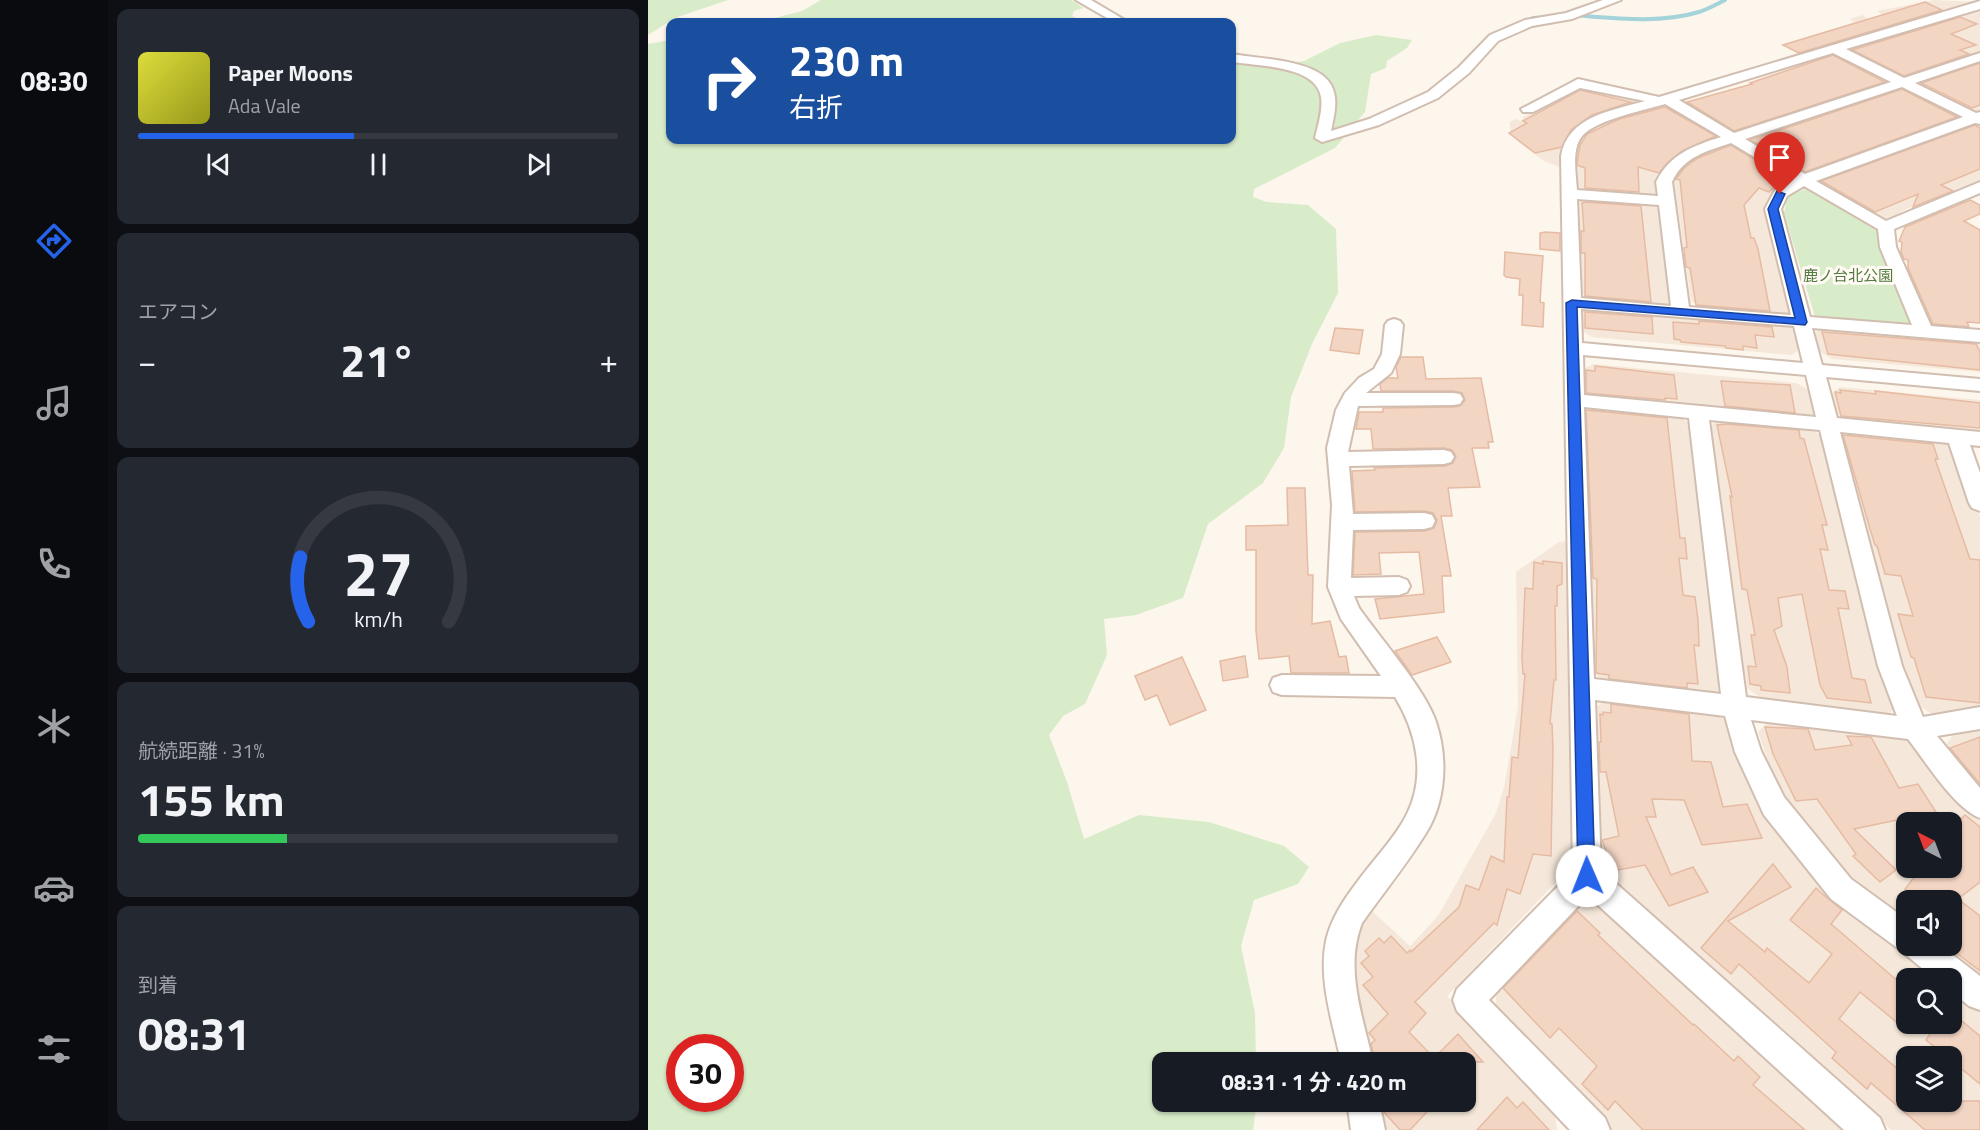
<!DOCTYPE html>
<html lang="ja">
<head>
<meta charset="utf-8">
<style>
  :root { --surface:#171b24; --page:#242831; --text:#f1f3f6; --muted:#9ea1a6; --line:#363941; --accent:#2563eb }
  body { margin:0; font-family:"Titillium Web","Noto Sans JP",sans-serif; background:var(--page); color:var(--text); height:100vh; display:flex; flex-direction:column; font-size:22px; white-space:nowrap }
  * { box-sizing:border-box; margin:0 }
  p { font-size:20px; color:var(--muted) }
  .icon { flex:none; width:33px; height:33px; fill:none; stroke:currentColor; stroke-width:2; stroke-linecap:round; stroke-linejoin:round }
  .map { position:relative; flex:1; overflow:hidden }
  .drawer { display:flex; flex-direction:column; gap:9px; padding:9px; background:#0d0f14; width:540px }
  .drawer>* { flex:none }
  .banner { position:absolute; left:18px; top:18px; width:570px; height:126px; border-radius:12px; box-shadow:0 2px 4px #0004; background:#1a4fa0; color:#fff; overflow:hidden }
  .needle { width:39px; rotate:318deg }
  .buttons { position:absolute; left:1248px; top:812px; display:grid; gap:12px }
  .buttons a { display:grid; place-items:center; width:66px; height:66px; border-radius:12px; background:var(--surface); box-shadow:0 2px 4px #0004; font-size:30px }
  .speed { position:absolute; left:18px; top:1034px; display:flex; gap:12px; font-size:30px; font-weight:700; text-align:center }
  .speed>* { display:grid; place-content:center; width:78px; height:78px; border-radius:50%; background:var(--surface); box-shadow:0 2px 4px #0004; line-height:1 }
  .speed .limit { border:9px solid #d22; background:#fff; color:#111 }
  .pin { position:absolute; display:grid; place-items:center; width:51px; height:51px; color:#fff; margin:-62px -26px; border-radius:50% 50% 50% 0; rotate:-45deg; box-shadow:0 0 6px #0007 }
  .pin .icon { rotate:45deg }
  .me { position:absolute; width:66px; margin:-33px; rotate:359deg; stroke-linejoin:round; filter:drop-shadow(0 0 4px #0008) }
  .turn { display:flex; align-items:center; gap:21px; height:126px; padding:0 24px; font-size:27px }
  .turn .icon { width:78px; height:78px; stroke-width:2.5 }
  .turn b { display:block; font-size:42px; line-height:51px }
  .big { font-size:45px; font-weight:700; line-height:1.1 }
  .drawer .widget { flex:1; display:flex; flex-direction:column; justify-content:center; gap:9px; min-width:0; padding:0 21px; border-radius:12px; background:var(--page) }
  .drawer .dial { align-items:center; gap:0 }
  .dial svg { height:156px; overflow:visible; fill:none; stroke:var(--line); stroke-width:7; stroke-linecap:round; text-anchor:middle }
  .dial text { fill:var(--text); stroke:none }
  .song { display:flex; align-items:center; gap:18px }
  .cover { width:72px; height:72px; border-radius:9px; background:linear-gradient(135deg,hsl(60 70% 55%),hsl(60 70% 35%)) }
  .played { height:6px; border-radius:3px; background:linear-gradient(90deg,var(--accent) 45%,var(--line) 45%) }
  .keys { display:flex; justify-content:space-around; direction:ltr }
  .heat { display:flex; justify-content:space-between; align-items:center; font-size:33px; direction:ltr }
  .charge { height:9px; border-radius:4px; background:linear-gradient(90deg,#34c759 31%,var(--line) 0) }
  .trip { position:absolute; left:504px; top:1052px; width:324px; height:60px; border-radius:12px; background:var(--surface); box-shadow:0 2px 4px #0004; font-weight:700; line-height:60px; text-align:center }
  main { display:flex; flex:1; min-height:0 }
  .tabs { display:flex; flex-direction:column; width:108px; justify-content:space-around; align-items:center; background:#090b0e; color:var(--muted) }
  .tabs .icon { width:42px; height:42px }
  .tabs .active { color:var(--accent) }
  .tabs b { font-size:27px; color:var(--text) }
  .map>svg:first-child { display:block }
  .residential { fill:#f5e8da; fill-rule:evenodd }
  .green { fill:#d8ecc9; fill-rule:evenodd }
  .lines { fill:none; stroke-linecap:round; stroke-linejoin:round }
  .stream { stroke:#a5d3da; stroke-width:4 }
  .building { fill:#f3d5c3; stroke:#e6bba3; stroke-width:1.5 }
  .minor-casing { stroke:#d1beb0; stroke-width:4 }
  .minor { fill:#fff; fill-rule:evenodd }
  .route { fill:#2563eb; stroke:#184099; stroke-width:1.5 }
  .labels { text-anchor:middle; stroke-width:6; stroke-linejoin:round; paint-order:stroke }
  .far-park-label { font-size:15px; fill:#537a41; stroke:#fffaf3 }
</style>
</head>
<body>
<main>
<nav class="tabs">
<b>08:30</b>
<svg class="icon active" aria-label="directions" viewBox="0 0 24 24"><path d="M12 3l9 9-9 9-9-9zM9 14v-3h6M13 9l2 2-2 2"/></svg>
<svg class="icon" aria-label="music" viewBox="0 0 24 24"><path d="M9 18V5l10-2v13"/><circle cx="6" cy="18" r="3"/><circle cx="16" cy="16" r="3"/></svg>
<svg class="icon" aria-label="phone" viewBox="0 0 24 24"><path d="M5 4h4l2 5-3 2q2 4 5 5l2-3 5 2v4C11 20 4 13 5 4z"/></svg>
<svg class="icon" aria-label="climate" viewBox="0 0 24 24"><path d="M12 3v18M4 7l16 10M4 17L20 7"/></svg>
<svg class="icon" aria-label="car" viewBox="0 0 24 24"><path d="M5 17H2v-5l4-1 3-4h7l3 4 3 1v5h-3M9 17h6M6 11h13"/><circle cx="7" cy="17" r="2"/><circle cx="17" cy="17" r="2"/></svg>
<svg class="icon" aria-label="filters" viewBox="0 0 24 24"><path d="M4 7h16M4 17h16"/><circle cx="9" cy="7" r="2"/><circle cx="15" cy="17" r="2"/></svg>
</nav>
<section class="drawer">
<div class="widget">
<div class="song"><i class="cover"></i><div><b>Paper Moons</b><p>Ada Vale</p></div></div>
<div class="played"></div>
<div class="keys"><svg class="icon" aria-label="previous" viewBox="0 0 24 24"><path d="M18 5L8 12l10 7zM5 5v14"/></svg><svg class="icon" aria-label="pause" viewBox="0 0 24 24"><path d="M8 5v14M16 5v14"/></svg><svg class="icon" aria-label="next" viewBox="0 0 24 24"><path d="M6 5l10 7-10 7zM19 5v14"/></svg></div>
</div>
<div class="widget"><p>エアコン</p>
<div class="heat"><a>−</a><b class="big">21°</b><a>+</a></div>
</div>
<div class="widget dial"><svg viewBox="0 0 100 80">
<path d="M14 69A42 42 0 1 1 86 69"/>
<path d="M14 69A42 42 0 0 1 10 36" stroke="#2563eb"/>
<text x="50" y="56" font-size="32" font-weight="700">27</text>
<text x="50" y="72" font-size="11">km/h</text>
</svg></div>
<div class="widget"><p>航続距離 · 31%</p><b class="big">155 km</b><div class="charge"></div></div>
<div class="widget"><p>到着</p><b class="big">08:31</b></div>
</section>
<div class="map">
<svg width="1332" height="1130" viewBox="0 0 1332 1130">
  <rect width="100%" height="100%" fill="#fdf6ec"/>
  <g class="residential">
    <polygon points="1286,0 1330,2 1152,55 1133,45 1207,22 1201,19 1214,15 1221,19 1235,15 1229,11"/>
    <polygon points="1332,8 1332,53 1258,77 1248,76 1199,52 1198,48"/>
    <polygon points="1332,61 1332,111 1320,111 1269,86 1269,82"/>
    <polygon points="936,88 991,97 994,103 946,118 928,128 916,142 914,168 896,161 869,141 862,133 862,122 867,119 873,121 876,116 927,89"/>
    <polygon points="1012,105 1023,106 1072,134 1069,139 1027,156 1016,169 1014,193 1005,196 938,191 928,186 930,143 941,131 961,120"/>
    <polygon points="1323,124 1332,124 1332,181 1258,209 1242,219 1226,217 1170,185 1170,179"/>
    <polygon points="1079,144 1091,146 1139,174 1140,180 1130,187 1124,196 1144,310 1135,315 1054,308 1043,301 1026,182 1030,169 1049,155"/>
    <polygon points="938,198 1007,204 1016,209 1027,299 1018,305 940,298 932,292 929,202"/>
    <polygon points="942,307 1138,325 1149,331 1153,349 1143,355 944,337 934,331 932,313"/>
    <polygon points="1174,328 1332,343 1332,372 1184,359 1171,351 1166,333"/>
    <polygon points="945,364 1148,383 1163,391 1169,411 1160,417 945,397 933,389 934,370"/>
    <polygon points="1192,387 1332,400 1332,433 1201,421 1187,413 1183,394"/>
    <polygon points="944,407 1030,416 1042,424 1079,685 1066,695 957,682 942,670 936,414"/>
    <polygon points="1070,420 1162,429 1176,437 1250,706 1237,717 1117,701 1099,688 1061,427"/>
    <polygon points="1204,433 1293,441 1307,449 1332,517 1332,709 1288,717 1272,706 1255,666 1194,439"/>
    <polygon points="919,541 925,850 912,878 799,996 907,1115 909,1130 733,1130 727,1101 818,1101 818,1062 719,1062 700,977 707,934 722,909 762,946 790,916 848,813 856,787 870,707 868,572 911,542"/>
    <path d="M957 700 1069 714 1087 728 1134 831 1292 978H1258V1023H1304V987L1332 1009V1130H1243L957 875 950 857 944 711ZM1258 1056H1304V1101H1258Z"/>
    <path d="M1121 720 1253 737 1273 748 1320 808 1332 820V981L1285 945H1304V900H1258V924L1223 896 1192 866 1152 820 1125 775 1110 732ZM1258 822H1304V867H1258Z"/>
    <polygon points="1332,729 1332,793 1296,748 1305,735"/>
    <polygon points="930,901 951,902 1204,1130 964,1130 848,1011 848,985"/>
  </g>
  <g class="green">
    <polygon points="0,0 80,0 27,18 0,35"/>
    <polygon points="173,0 424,0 435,8 426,11 424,16 438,22 111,22 154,11"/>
    <path d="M728 35 764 40 759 48 739 61 738 68 723 74 717 112 687 148 606 189 605 197 619 202 660 205 688 229 690 293 664 344 643 397 636 448 615 483 560 524 535 598 488 615 456 619 459 655 437 704 415 716 401 735 419 782 436 839 491 815 561 822 636 846 661 867 650 884 606 900 593 946 607 1013 608 1062H514V1101H609L605 1130H0V44L22 40V140H584V64L618 66 656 61 692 43ZM32 1047H82V1098H32Z"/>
    <polygon points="1161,188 1235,230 1267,326 1167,317 1136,213 1140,195"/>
  </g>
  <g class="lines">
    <g class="stream">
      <path d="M924 15C965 18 1011 24 1051 12 1060 9 1069 4 1077 0"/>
      <polyline points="885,18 901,17"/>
    </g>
  </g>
  <g class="building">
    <polygon points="1277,2 1294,10 1151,53 1135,45"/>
    <polygon points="1312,17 1329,24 1303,34 1328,45 1312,50 1321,54 1256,76 1204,50"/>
    <polygon points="1185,55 1237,82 1086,131 1039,102 1104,84 1102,83"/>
    <polygon points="1332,63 1332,105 1324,108 1273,83"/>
    <polygon points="1254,89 1309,117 1157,172 1102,140"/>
    <polygon points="932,90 983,102 944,115 923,130 914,147 887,153 861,133 879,123 875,121"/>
    <polygon points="1017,107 1068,136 1034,151 1019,163 1011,173 990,167 991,192 937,188 937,168 929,165 930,157 932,145 939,134 971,119"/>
    <polygon points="1327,125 1332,128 1332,169 1293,185 1305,191 1265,207 1270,194 1227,212 1173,181"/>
    <polygon points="1083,145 1135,177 1121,192 1111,188 1096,205 1103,238 1106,238 1110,249 1122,311 1048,305 1042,268 1038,267 1036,248 1039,247 1032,180 1028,179 1036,168 1050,158"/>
    <polygon points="1322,200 1332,205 1332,214 1316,221 1332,230 1332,323 1319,322 1321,327 1285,324 1260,268 1260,260 1256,259 1253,252 1254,242 1251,241 1257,227"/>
    <polygon points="937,202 993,206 1003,302 937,296 937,253 933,253 933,231 936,231 934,203"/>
    <polygon points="897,232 912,233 912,251 892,249 892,233"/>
    <polygon points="857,252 895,256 892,302 896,303 895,327 874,325 875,295 871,295 872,279 858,277 856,275"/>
    <polygon points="937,312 1004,317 1005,334 937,328"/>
    <polygon points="1051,321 1124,327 1126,337 1107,335 1109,348 1095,346 1095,350 1078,348 1077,346 1033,342 1032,340 1026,339 1025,322 1051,324"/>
    <polygon points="687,328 715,330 711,354 682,350"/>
    <polygon points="1174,332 1328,344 1332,352 1332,370 1180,354"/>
    <polygon points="753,357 775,357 778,379 833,378 845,442 840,442 841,448 824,448 832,487 800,488 804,516 793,516 803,576 794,576 796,612 732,619 727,599 776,594 771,552 731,553 733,574 705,575 707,532 777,531 786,528 789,520 785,513 776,511 707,512 704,471 727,470 726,468 797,466 805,463 808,456 804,450 796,448 725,449 723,429 708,429 711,412 735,412 735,408 805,407 812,406 817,400 814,393 805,391 733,391 732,384 740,378 750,378 748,367"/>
    <polygon points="947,366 1026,375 1029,399 1017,398 1017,400 938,393 938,370 947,371"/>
    <polygon points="1073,381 1142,385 1147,413 1077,406"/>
    <polygon points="1192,390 1228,394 1227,391 1332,403 1332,428 1193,416 1187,392 1193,393"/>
    <polygon points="938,410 1019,418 1032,538 1037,538 1039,559 1031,558 1035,595 1047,597 1050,620 1051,646 1046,645 1050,684 1039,683 1039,688 961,679 961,675 948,673 949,579 945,578"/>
    <polygon points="1079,424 1151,430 1152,438 1156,439 1179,525 1174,525 1180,550 1172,549 1181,590 1197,591 1201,609 1190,608 1204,678 1217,680 1223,703 1179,698 1172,685 1154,594 1130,598 1134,626 1126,630 1139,667 1142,693 1113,690 1113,686 1102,684 1100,666 1108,667 1103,635 1107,635 1099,590 1094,589 1082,496 1084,497 1069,425"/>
    <polygon points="1195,435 1285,444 1290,459 1287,459 1322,559 1332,560 1332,703 1278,697 1266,658 1263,657 1250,614 1265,616 1253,576 1237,574 1229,546 1227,545 1222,529"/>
    <polygon points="639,488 657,488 660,575 665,575 664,624 682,621 691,657 698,656 701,673 643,673 641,656 611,659 608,631 608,550 598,550 598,526 640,525"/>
    <polygon points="895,561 914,563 914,584 909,586 909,606 907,606 908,680 906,680 902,723 904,724 905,748 903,856 885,854 872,894 859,889 849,925 846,923 767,1002 778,1013 761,1032 786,1058 810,1034 835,1062 733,1062 725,1053 723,1044 727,1040 721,1033 740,1014 715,985 725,977 713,963 721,956 717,951 731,938 736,943 743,936 759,953 762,950 763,952 811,907 818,885 831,890 843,856 856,862 859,797 861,797 864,757 870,758 877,674 875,674 874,657 877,588 885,589 886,562 895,564"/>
    <polygon points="789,637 803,662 764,675 747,651"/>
    <polygon points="597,656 600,677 575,681 572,661"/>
    <polygon points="534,657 558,710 522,725 509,695 497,700 487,676"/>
    <polygon points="963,704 1041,714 1044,761 1063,762 1075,807 1099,804 1114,838 1054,845 1036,800 1004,799 1008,817 998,817 1023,875 1045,867 1060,892 1021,906 997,865 965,871 954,840 971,836 958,772 952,772 951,742 953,742 952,714 955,715 955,712 963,713"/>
    <polygon points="1117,727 1160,729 1167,750 1204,745 1199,736 1223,737 1251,788 1270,784 1288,812 1206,829 1248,870 1232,882 1205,856 1208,854 1169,799 1148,801 1125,754"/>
    <polygon points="1332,737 1332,784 1302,748"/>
    <polygon points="1317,815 1332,827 1332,882 1310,899 1332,916 1332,971 1298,945 1304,945 1304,900 1272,900 1257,889 1274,867 1304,867 1304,828"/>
    <polygon points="1125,864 1143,887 1080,921 1117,952 1119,948 1161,983 1184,954 1142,920 1168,888 1178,897 1194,910 1183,924 1258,988 1258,1030 1212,992 1191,1019 1258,1076 1258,1101 1332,1101 1332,1130 1277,1130 1223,1083 1219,1089 1184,1058 1188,1052 1091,964 1083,974 1053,948"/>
    <polygon points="929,911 952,933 950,935 1045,1025 1046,1024 1086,1061 1090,1056 1112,1077 1105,1085 1157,1130 995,1130 967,1101 960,1110 934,1084 949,1066 911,1028 902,1038 855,988"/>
    <polygon points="1304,1013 1332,1036 1332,1084 1304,1061 1304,1056 1298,1056 1278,1040 1289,1023 1304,1023"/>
    <polygon points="859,1097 869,1108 875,1102 901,1130 829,1130"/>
    <polygon points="742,1101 789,1101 762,1130 752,1130 735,1111"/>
  </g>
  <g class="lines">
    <g class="minor-casing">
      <g id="minor">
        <polygon points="428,0 443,0 480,22 466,22"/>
        <path d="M955 0H973L924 19 884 26 850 41 821 73 790 98 731 125 674 142 667 138C670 125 675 110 673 97 668 65 608 66 584 62V54C610 59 669 59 683 85 691 99 686 116 683 131L721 119 780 92 811 67 842 35 877 20 918 13Z"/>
        <path d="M1332 1V9L1198 49 1256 78 1332 53V61L1267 83 1328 113 1332 112V124L1327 123 1168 181 1238 221 1332 182V193L1246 229 1248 247 1283 326 1332 330V342L1164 328 1174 365 1332 379V391L1178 377 1189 418 1332 432V446L1322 445 1332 473V511L1324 508 1321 503 1301 443 1192 432 1254 666 1275 717 1332 707V729L1289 736 1332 788V818C1306 808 1278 762 1260 739L1103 720 1113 751 1136 797 1203 879 1258 919V945H1292L1332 976V1010L1321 1006 1304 992V978H1286L1258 955 1256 951 1248 947 1183 899 1116 815 1087 752 1077 716 947 700 953 870 1232 1118 1237 1130H1196L940 896 841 1000 957 1118 962 1130H922L809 1011 805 1000 809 989 925 871 913 156C920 116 963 111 997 101L932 88 885 112H875L873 109 930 79 1011 97ZM1185 53 1243 82 1086 133 1031 100ZM1254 87 1315 117 1157 174 1097 139ZM1017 104 1073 137C1045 146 1022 154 1008 182L1010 196 929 190C928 174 924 153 932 139 942 121 997 110 1017 104ZM1083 143 1145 180 1127 190 1117 209 1143 315 1041 307 1024 182C1035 157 1059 151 1083 143ZM1156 186 1230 229 1232 247 1264 325 1162 317 1133 209 1139 196ZM929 199 1011 205 1023 306 933 298ZM933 309 1146 326 1155 363 934 343ZM935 355 1158 375 1168 417 936 395ZM936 407 1041 418 1073 694 946 679ZM1061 420 1172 430 1230 666 1249 716 1098 697Z"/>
        <path d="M746 319 752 321 755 325 752 354 743 373 718 393H805L812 394 815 399 812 404 805 405 710 406 700 452 796 450 803 452 806 457 803 462 796 464 701 466 705 514 776 513 784 515 787 521 784 527 776 529 705 530 703 578 751 577 759 580 762 586 759 592 751 595 706 596 711 608C732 638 777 689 788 722 800 758 798 801 778 833 759 864 735 893 714 923 696 968 715 1017 725 1062H693C685 1023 670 980 678 941 683 918 697 898 710 881 725 860 748 837 759 814 778 776 769 733 747 697L634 695 625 692 622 685 625 678 634 675 733 676 693 619 680 587 684 505 679 448 688 410 697 393 711 378 726 369 734 354 737 325 740 321Z"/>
        <polygon points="699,1101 731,1101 737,1130 703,1130"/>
      </g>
    </g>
    <use href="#minor" class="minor"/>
  </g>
  <polygon class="route" points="1129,191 1137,194 1130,209 1159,322 1157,325 929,307 947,876 945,882 939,885 932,882 930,876 918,303 924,300 1147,318 1120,209"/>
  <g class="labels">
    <g class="far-park-label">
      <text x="1200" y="281">鹿ノ台北公園</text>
    </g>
  </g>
</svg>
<div class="buttons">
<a><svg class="needle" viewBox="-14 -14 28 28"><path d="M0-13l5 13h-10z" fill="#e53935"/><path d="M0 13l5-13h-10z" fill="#9ea1a6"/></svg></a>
<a><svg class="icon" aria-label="sound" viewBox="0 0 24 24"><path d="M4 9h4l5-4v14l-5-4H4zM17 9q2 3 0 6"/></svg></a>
<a><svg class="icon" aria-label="search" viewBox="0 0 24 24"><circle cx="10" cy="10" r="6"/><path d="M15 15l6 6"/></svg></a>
<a><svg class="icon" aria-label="layers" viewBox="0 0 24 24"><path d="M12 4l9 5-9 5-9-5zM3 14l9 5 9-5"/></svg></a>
</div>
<div class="speed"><div class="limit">30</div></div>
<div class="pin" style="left:1132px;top:194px;background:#d93025"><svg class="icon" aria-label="arrive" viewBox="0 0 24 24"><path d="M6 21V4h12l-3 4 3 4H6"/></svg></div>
<svg class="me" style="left:939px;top:876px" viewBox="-20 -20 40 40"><circle r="19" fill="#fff"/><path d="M0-13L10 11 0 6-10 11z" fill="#2563eb"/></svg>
<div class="trip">08:31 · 1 分 · 420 m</div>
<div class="banner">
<div class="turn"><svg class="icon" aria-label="right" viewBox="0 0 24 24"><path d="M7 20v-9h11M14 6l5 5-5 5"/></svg><div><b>230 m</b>右折</div></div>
</div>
</div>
</main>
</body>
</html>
